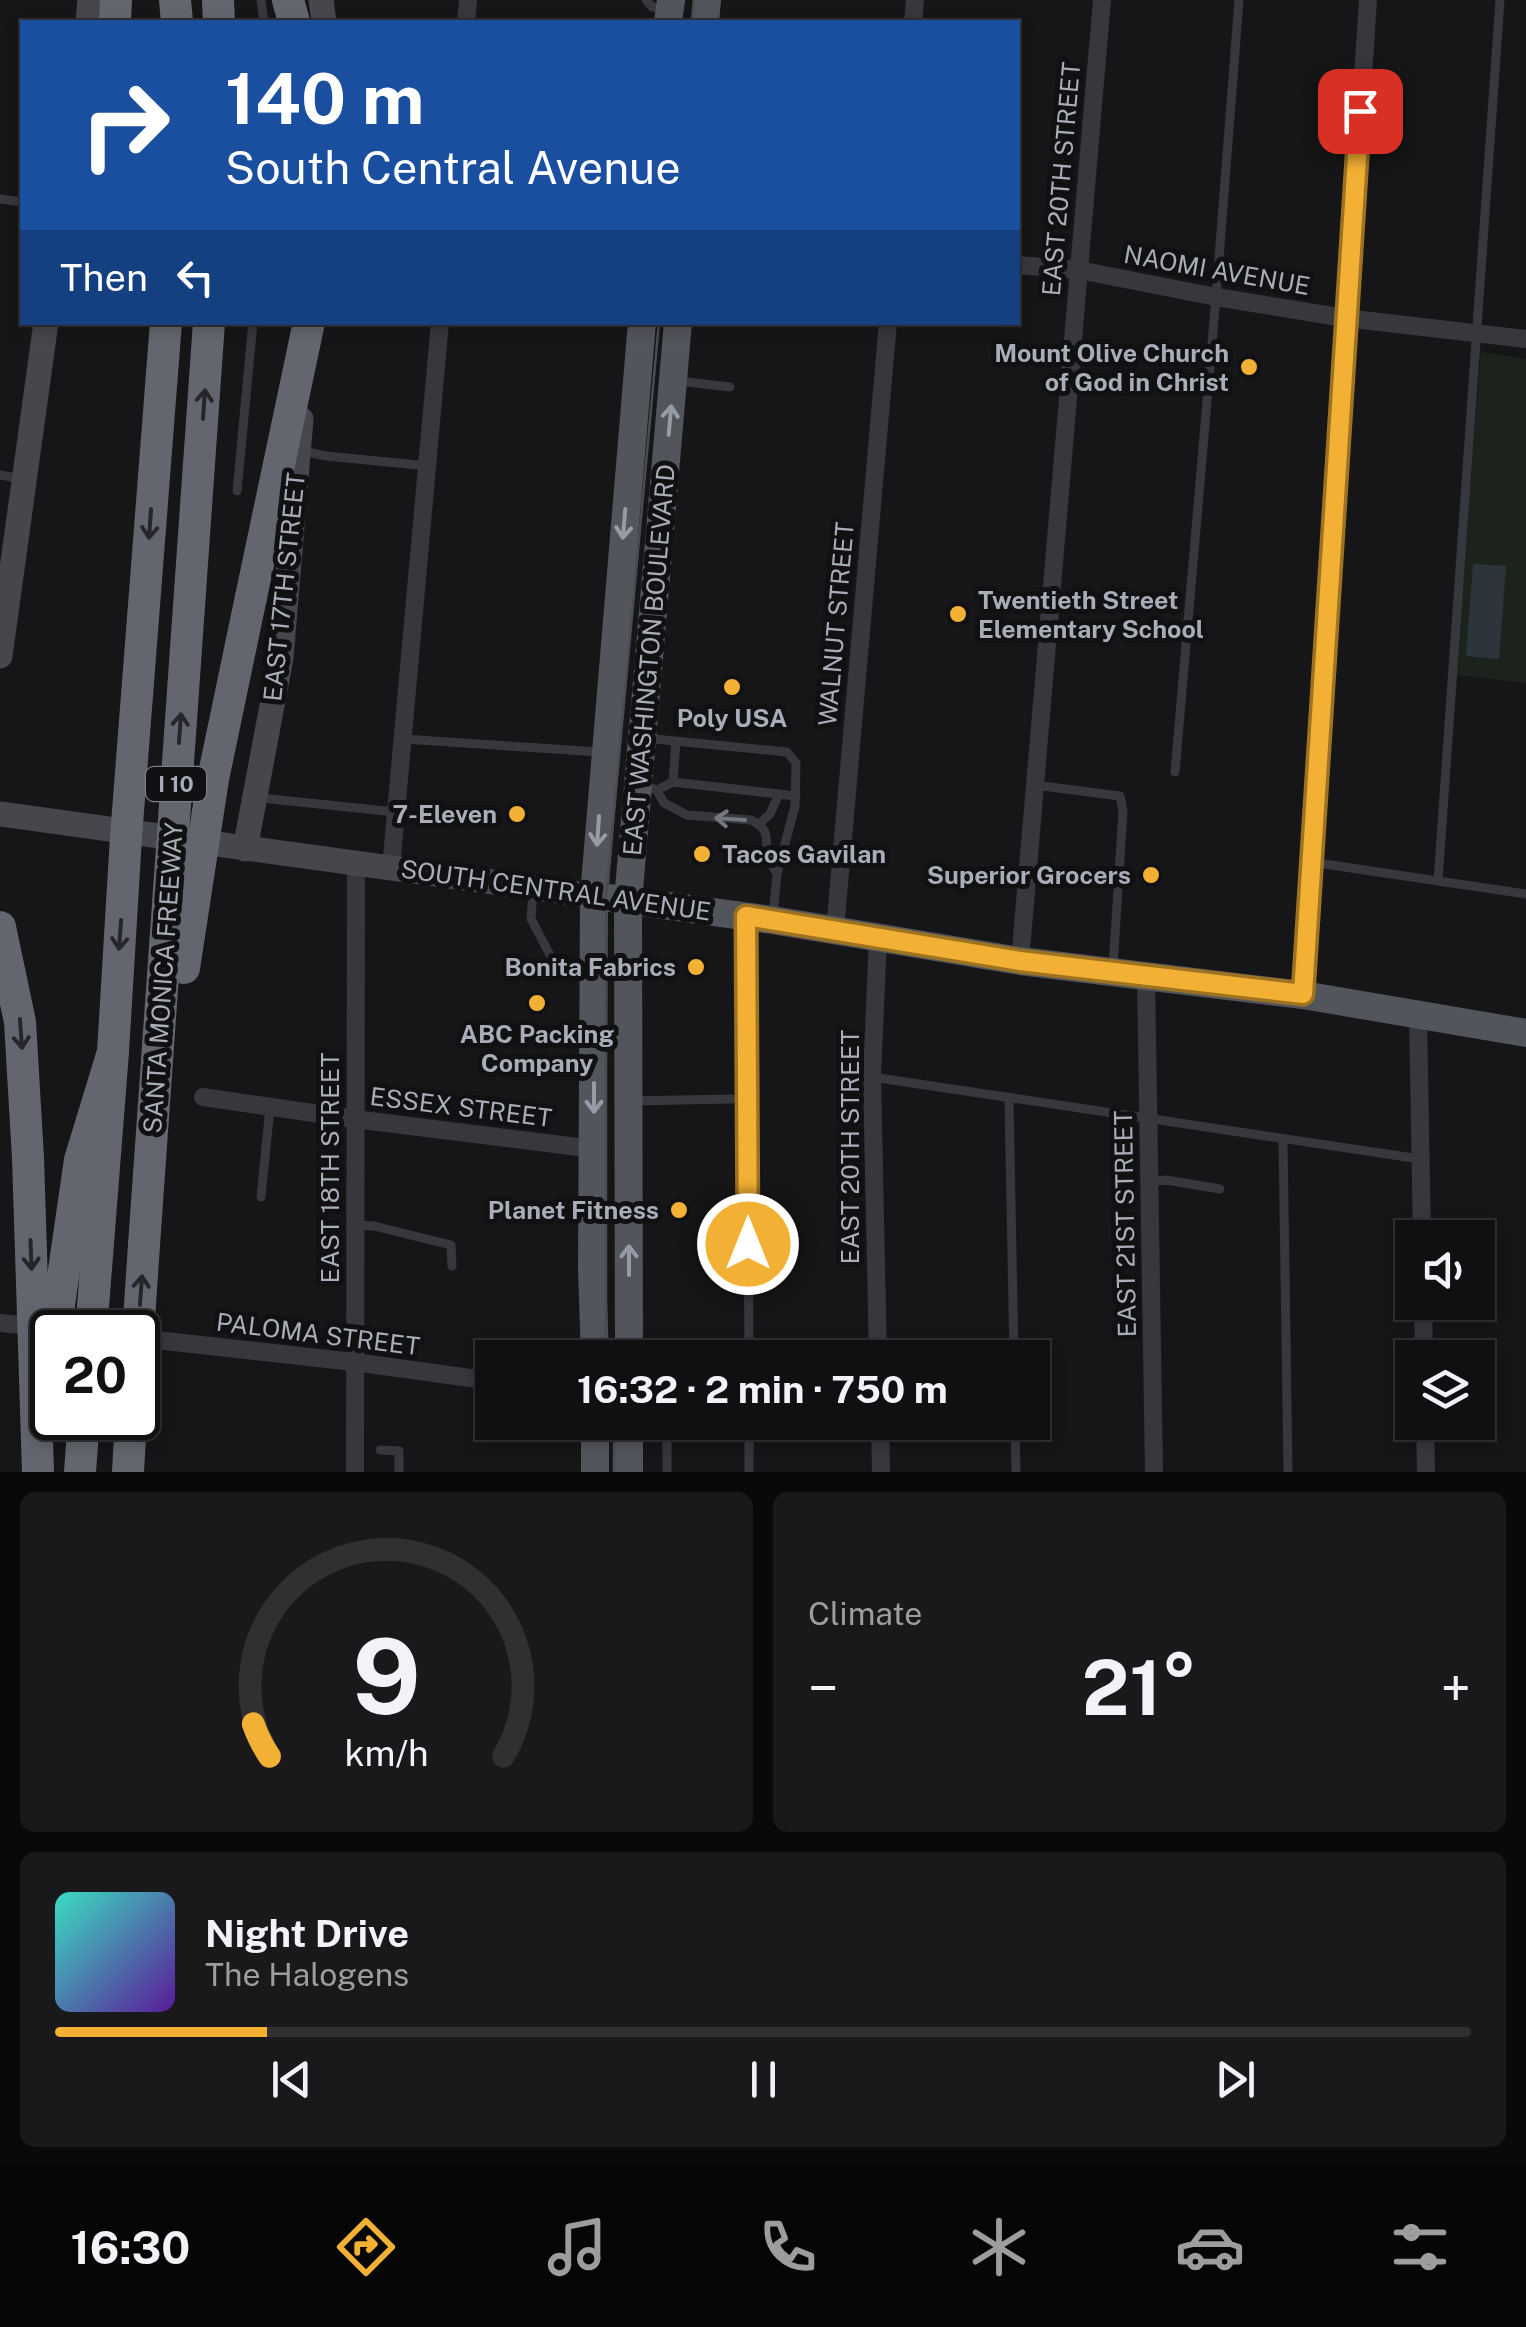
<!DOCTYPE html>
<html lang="en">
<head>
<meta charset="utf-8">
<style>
  :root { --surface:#101012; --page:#19191b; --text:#f1f3f6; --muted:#9c9d9f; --line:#303032; --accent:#f2b134 }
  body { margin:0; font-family:"Public Sans",sans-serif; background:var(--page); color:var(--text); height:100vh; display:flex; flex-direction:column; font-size:38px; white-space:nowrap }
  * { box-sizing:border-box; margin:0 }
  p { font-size:32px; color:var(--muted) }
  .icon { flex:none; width:55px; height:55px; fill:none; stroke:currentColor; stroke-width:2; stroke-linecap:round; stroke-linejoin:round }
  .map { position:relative; height:1472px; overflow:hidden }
  .side { display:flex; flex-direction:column; gap:20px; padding:20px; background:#09090a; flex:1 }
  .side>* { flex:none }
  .banner { position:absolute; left:20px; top:20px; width:1000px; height:305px; border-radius:0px; box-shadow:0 5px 15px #0003,0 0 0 2px var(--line); background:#1a4fa0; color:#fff; overflow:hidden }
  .fabs { position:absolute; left:1395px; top:1220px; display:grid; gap:20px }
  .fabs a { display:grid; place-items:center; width:100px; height:100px; border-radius:0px; background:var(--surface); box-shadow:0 5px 15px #0003,0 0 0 2px var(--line); font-size:50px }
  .speed { position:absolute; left:30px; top:1310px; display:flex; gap:20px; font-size:50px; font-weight:700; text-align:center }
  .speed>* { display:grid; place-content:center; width:130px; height:130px; border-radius:50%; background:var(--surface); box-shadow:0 5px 15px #0003,0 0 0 2px var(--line); line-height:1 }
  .speed .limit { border:5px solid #111; border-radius:15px; background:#fff; color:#111 }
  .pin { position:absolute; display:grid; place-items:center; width:85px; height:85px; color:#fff; margin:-42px; border-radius:20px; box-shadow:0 5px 15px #0006 }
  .me { position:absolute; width:110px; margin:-55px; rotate:0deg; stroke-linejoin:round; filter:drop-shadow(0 0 8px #0008) }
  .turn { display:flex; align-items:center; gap:35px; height:210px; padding:0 40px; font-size:45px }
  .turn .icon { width:130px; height:130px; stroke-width:2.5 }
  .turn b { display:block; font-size:70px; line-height:85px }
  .then { display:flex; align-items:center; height:95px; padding:0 40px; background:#0003; gap:20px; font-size:38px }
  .big { font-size:75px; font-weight:700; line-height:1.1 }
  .side .tile { flex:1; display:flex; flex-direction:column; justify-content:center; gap:15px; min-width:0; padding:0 35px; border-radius:15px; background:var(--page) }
  .side .dial { align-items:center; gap:0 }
  .dial svg { height:260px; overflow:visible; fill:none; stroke:var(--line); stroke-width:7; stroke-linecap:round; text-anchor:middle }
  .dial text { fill:var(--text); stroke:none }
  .song { display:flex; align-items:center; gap:30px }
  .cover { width:120px; height:120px; border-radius:15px; background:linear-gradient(135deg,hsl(170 70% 55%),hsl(270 70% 35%)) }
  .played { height:10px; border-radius:5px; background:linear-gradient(90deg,var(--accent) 15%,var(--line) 15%) }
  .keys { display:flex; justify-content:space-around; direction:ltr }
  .heat { display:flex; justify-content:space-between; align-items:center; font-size:55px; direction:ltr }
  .side .tiles { flex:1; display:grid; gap:20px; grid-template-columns:1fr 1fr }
  .tile:last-child { grid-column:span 2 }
  .trip { position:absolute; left:475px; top:1340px; width:575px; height:100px; border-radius:0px; background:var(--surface); box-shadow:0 5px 15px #0003,0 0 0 2px var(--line); font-weight:700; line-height:100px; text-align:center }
  .tabs { display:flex; height:160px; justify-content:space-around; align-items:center; background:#060607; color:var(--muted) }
  .tabs .icon { width:70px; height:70px }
  .tabs .current { color:var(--accent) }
  .tabs b { font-size:45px; color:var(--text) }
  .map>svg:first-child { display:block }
  .green { fill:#1c231d }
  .water { fill:#2c353c }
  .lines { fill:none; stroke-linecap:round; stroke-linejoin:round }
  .lane { stroke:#37383d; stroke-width:9 }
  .street { stroke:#37383d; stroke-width:18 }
  .secondary { stroke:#45474d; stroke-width:25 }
  .primary { stroke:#53555c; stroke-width:28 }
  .highway { stroke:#63666e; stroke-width:32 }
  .tram { stroke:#4a4c52; stroke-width:2.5 }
  .highway-bridge { stroke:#63666e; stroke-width:32 }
  .oneway { stroke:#26262a }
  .oneway2 { stroke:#979ba6 }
  .oneway3 { stroke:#757881 }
  .route-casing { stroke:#9d7322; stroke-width:25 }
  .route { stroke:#f2b134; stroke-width:18 }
  .poi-dot { fill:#f2b134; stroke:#111113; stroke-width:4 }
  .labels { text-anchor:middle; stroke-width:10; stroke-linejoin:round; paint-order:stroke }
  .shield { fill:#111113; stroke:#7b7e86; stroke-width:2.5 }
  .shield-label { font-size:22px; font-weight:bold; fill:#a8adb8 }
  .street-label { font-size:25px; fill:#a8adb8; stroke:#111113 }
  .poi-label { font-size:25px; font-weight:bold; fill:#a8adb8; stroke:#111113; text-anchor:end }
</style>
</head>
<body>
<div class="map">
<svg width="1526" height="1472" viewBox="0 0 1526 1472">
  <rect width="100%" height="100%" fill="#161618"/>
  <polygon class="green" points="1481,352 1526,359 1526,683 1456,675"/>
  <polygon class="water" points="1473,564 1506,566 1499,659 1466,656"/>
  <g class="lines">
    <g class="lane">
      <polyline points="261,0 264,22"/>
      <polyline points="646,0 652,7 667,9"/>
      <polyline points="0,199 22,202"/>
      <polyline points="678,381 730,387"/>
      <polyline points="302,451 326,456 428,466"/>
      <polyline points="0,475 22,479"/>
      <polyline points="237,491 253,322"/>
      <polyline points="644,738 787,752 796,763 795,806 777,874 773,917"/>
      <polyline points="403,739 600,752"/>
      <polyline points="1175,772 1216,297 1239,0"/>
      <polyline points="673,782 676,741"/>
      <polyline points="1035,785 1120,796 1123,811 1113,967"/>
      <polyline points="651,788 657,790 673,782 796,796"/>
      <path d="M657 790 664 803 687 815 751 820C773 831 763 839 769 858 770 863 774 868 777 874"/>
      <polyline points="260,798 396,812"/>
      <polyline points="759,824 770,814 779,794"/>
      <polyline points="1311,862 1526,894"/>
      <polyline points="1438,881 1500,0"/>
      <polyline points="533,890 531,919 557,968 591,971"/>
      <polyline points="746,919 749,1358"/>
      <polyline points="872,1077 1420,1159"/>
      <polyline points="1009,1098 1014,1358"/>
      <polyline points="630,1101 732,1099"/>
      <polyline points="1283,1139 1288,1472"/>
      <polyline points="1150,1182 1166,1180 1220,1189"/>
      <polyline points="261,1197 270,1107"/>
      <polyline points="357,1225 374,1226 451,1245 452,1266"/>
      <polyline points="633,1345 667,1345 667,1358"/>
      <polyline points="749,1422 749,1472"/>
      <polyline points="1015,1422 1016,1472"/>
      <polyline points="380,1450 399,1451 399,1472"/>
      <polyline points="667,1472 667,1422"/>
    </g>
    <g class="street">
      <polyline points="466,22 468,0"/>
      <polyline points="913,22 915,0"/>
      <polyline points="1018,265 1079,270 1216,297 1345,318 1526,339"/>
      <polyline points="391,868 440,322"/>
      <polyline points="835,930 888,322"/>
      <polyline points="1020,961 1102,0"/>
      <polyline points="1146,976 1154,1472"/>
      <polyline points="1303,995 1368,0"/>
      <polyline points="1418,1015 1422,1238"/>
      <polyline points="203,1097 354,1119 594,1149"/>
      <polyline points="1423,1302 1424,1358"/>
      <polyline points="0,1323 89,1332"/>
      <polyline points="138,1338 354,1362 492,1381"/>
      <polyline points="878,1358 872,1077 878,937"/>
      <polyline points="880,1422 881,1472"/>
      <polyline points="1425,1422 1426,1472"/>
      <polyline points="355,1472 356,863"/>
    </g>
    <g class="secondary">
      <polyline points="321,0 324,22"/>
      <polyline points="88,22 90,0"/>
      <polyline points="0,656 46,322"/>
      <polyline points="0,814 594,896"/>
      <polyline points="245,849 281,658 301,419"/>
    </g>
    <g class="primary">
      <polyline points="668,22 671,0"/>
      <polyline points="705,22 707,0"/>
      <polyline points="610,898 772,920 1020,961 1303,995 1526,1033"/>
      <polyline points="595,1358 592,1269 594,896 642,322"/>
      <polyline points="629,1358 628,901 678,322"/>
      <polyline points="595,1472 595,1422"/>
      <polyline points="629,1472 629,1422"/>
    </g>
    <g class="highway">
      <polyline points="175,0 177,22"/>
      <polyline points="218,0 219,22"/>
      <polyline points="288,0 294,22"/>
      <polyline points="115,22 116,0"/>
      <polyline points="251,597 309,322"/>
      <polyline points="0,927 20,1022 28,1158"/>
      <polyline points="91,1332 113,1052 126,837"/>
      <polyline points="138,1334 144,1245"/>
      <polyline points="48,1421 52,1366"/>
      <polyline points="80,1472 84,1418"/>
      <polyline points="128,1472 131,1418"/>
    </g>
    <g class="tram">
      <polyline points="692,22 694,0"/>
      <polyline points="606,1358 606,898 659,322"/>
      <polyline points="614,1472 614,1422"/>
    </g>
    <g class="highway-bridge">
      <polyline points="126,837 166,322"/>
      <polyline points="184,968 213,779 251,597"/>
      <polyline points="28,1158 38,1472"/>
      <polyline points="144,1245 209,322"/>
      <polyline points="55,1332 80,1160 113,1052"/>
    </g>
  </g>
  <defs><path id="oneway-shaft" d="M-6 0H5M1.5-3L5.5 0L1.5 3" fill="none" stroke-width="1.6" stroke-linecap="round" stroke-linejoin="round" transform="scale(2.5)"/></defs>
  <g class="oneway">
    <use href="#oneway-shaft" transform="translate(204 404) rotate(-86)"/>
    <use href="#oneway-shaft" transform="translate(150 524) rotate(94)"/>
    <use href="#oneway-shaft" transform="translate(180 728) rotate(-86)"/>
    <use href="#oneway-shaft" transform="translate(120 935) rotate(94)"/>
    <use href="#oneway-shaft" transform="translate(21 1034) rotate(86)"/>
    <use href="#oneway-shaft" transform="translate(31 1255) rotate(88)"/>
    <use href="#oneway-shaft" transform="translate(141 1290) rotate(-86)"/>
  </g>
  <g class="oneway2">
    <use href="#oneway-shaft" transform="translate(670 420) rotate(-85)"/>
    <use href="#oneway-shaft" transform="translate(624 524) rotate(95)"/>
    <use href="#oneway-shaft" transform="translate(598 831) rotate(94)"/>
    <use href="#oneway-shaft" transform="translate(594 1098) rotate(90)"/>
    <use href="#oneway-shaft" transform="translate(629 1260) rotate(-90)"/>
  </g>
  <use class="oneway3" href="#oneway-shaft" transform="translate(730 819) rotate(-176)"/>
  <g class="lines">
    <g class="route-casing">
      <polyline id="route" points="748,1244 746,916 1020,961 1303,994 1360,111"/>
    </g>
    <use href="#route" class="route"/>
  </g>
  <g class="poi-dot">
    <circle cx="1249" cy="367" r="10"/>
    <circle cx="958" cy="614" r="10"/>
    <circle cx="732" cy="687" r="10"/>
    <circle cx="517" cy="814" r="10"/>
    <circle cx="702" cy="854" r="10"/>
    <circle cx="1151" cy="875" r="10"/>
    <circle cx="696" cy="967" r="10"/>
    <circle cx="537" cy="1003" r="10"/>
    <circle cx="679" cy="1210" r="10"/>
  </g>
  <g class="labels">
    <rect class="shield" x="146" y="767" width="60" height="34" rx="8"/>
    <g class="shield-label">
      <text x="176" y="792">I 10</text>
    </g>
    <g class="street-label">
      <text transform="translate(1061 179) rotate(-85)" y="9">EAST 20TH STREET</text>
      <text transform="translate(1217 270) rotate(10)" y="9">NAOMI AVENUE</text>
      <text transform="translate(284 587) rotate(-84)" y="9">EAST 17TH STREET</text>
      <text transform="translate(836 624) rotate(-85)" y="9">WALNUT STREET</text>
      <text transform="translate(649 660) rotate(-85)" y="9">EAST WASHINGTON BOULEVARD</text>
      <text transform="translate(556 890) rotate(8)" y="9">SOUTH CENTRAL AVENUE</text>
      <text transform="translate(163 978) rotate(-86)" y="9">SANTA MONICA FREEWAY</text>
      <text transform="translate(461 1107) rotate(7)" y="9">ESSEX STREET</text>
      <text transform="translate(850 1147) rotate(-90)" y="9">EAST 20TH STREET</text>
      <text transform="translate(330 1168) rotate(-90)" y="9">EAST 18TH STREET</text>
      <text transform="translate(1125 1224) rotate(-91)" y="9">EAST 21ST STREET</text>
      <text transform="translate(318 1334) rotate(7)" y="9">PALOMA STREET</text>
    </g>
    <g class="poi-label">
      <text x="1229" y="362">Mount Olive Church<tspan x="1229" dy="29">of God in Christ</tspan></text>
      <text x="978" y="609" text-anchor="start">Twentieth Street<tspan x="978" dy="29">Elementary School</tspan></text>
      <text x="732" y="727" text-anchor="middle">Poly USA</text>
      <text x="497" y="823">7-Eleven</text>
      <text x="722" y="863" text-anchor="start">Tacos Gavilan</text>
      <text x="1131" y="884">Superior Grocers</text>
      <text x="676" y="976">Bonita Fabrics</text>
      <text x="537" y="1043" text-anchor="middle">ABC Packing<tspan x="537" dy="29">Company</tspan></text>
      <text x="659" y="1219">Planet Fitness</text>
    </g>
  </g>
</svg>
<div class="fabs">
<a><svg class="icon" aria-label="sound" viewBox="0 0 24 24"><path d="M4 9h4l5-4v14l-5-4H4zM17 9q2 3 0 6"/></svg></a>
<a><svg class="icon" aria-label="layers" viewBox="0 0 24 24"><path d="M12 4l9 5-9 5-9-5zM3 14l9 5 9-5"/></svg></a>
</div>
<div class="speed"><div class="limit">20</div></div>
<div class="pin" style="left:1360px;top:111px;background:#d93025"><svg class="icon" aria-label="arrive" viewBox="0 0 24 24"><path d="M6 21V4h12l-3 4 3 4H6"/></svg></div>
<svg class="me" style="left:748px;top:1244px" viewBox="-20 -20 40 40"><circle r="17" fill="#f2b134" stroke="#fff" stroke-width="3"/><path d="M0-11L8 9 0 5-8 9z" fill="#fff"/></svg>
<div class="trip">16:32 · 2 min · 750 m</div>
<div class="banner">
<div class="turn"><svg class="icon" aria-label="right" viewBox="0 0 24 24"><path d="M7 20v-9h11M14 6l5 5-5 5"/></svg><div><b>140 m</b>South Central Avenue</div></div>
<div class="then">Then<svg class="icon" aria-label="left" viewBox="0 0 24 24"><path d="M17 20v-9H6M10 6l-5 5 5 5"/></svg></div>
</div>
</div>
<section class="side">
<div class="tiles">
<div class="tile dial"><svg viewBox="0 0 100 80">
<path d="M14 69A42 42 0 1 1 86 69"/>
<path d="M14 69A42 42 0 0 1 9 59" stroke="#f2b134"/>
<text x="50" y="56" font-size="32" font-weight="700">9</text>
<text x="50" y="72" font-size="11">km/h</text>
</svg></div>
<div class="tile"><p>Climate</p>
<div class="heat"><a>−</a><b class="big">21°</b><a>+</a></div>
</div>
<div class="tile">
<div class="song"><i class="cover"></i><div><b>Night Drive</b><p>The Halogens</p></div></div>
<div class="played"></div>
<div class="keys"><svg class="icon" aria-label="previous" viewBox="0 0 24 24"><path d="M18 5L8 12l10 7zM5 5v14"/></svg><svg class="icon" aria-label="pause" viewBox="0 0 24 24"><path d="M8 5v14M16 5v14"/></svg><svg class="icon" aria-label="next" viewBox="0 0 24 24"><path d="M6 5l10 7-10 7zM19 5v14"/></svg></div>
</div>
</div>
</section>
<nav class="tabs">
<b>16:30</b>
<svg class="icon current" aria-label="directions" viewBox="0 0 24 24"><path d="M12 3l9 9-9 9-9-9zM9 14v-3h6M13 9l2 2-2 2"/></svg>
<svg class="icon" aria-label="music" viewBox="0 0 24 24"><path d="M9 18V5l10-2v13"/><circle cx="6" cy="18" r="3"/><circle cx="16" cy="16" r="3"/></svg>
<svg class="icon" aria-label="phone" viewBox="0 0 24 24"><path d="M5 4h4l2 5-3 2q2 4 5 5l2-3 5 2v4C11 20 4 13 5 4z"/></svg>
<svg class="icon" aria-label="climate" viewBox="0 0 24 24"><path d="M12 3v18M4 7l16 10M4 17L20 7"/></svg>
<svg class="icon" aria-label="car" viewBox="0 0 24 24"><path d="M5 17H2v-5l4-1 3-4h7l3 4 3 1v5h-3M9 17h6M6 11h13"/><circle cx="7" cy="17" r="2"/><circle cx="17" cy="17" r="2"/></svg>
<svg class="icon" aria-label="filters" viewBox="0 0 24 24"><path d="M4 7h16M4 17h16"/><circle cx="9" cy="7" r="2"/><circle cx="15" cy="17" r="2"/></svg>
</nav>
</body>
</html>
